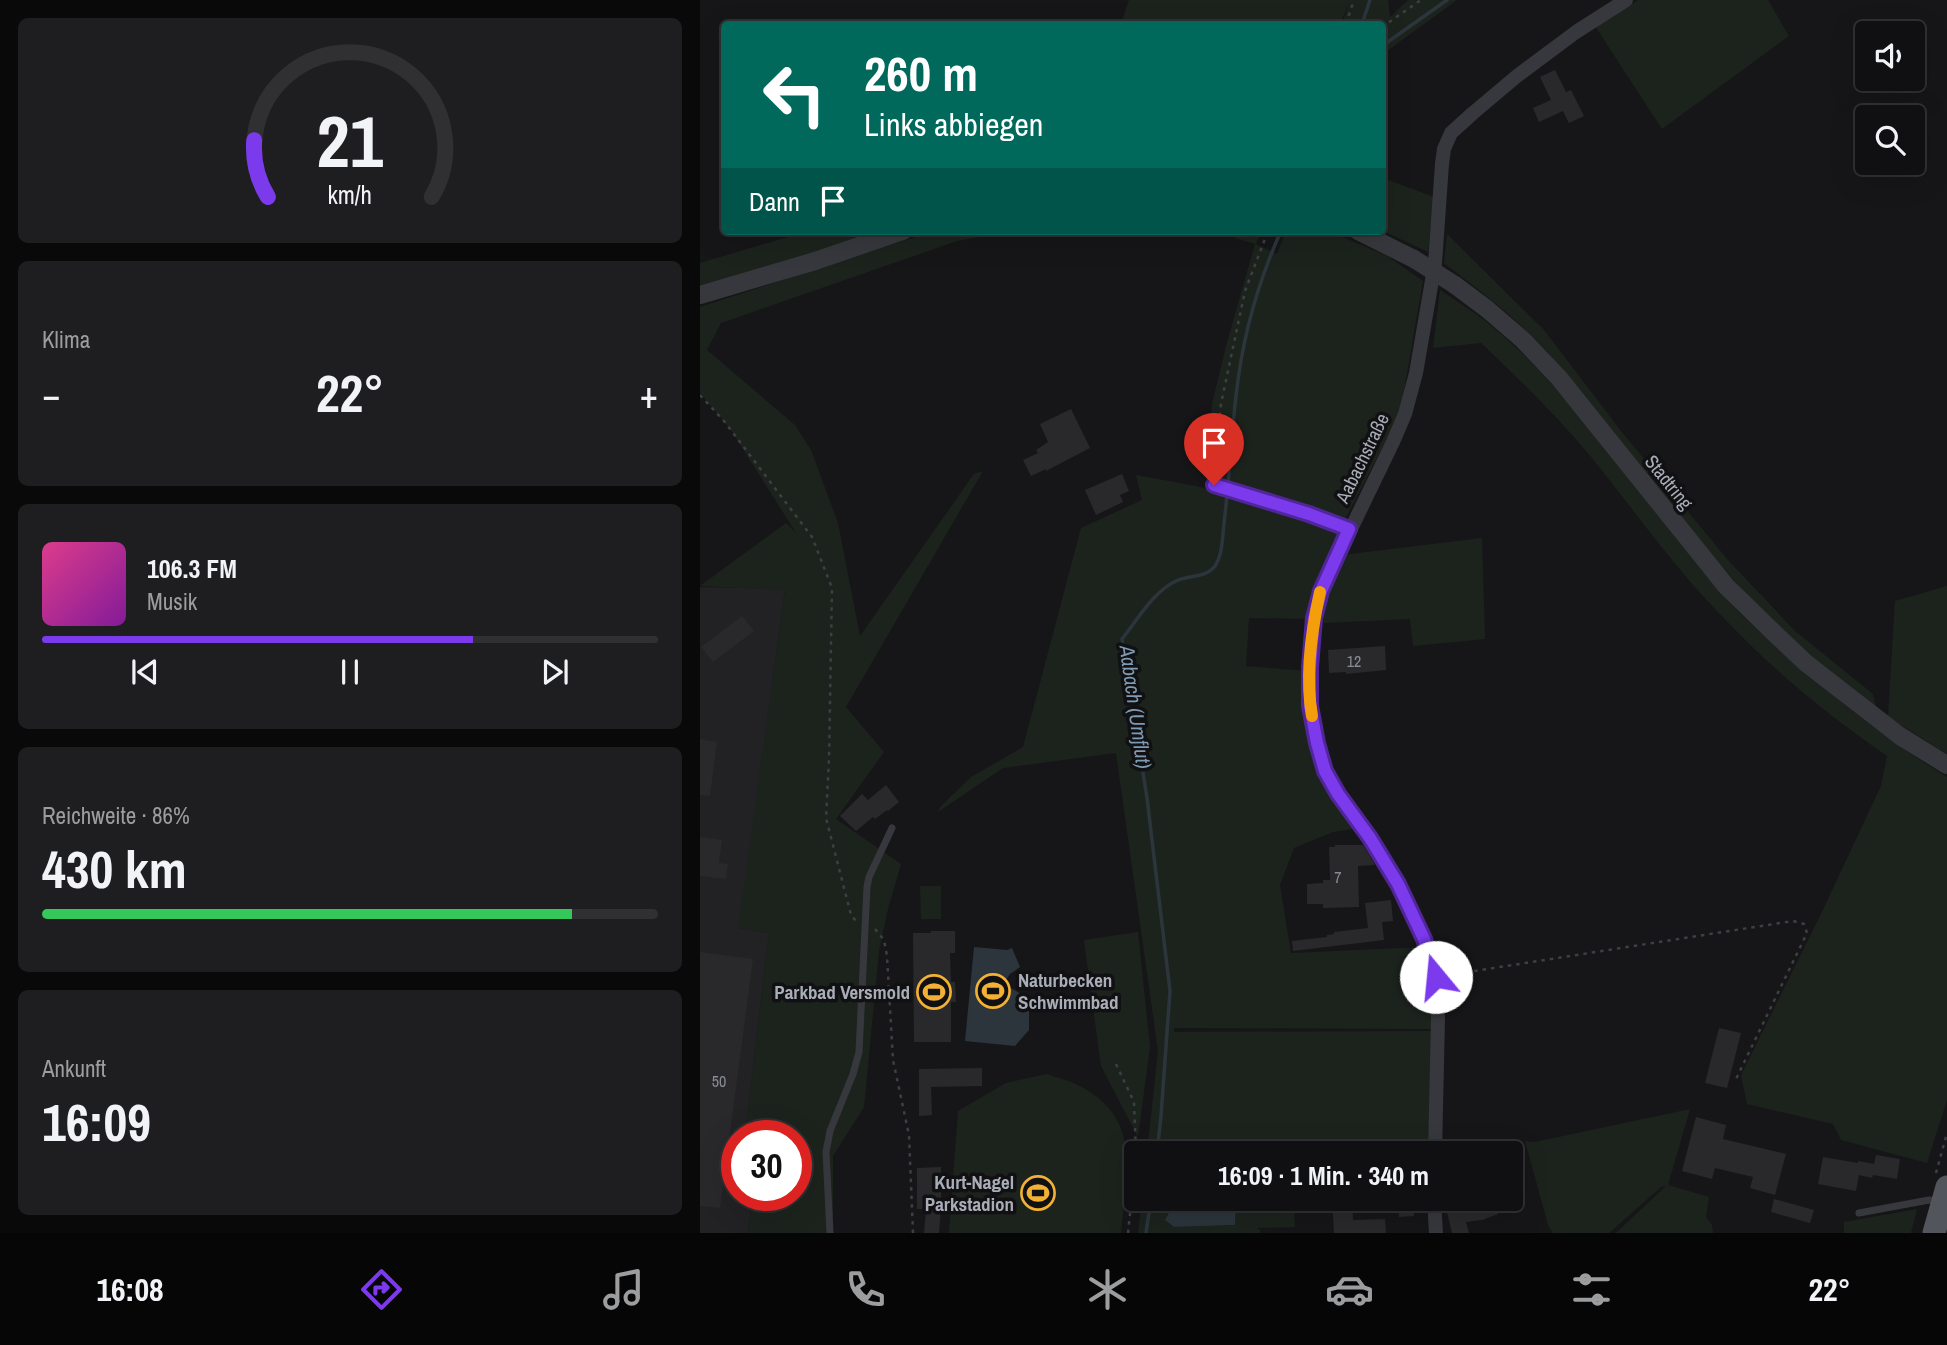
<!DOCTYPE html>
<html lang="de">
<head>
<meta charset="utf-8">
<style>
  :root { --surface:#101012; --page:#1e1e20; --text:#f1f3f6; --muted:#9c9d9f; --line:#303032; --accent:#7c3aed }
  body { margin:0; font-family:"Archivo Narrow",sans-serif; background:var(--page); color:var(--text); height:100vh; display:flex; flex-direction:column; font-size:26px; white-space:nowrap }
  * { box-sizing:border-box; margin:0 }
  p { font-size:23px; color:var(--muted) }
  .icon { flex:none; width:38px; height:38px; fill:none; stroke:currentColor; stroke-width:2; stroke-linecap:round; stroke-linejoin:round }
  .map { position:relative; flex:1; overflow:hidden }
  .drawer { display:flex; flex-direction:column; gap:18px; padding:18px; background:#09090a; width:700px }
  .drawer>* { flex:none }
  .hud { position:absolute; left:21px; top:21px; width:665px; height:214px; border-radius:7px; box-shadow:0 7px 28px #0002,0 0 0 2px var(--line); background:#00695c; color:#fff; overflow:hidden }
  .controls { position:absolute; left:1155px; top:21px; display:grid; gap:14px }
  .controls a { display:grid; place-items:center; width:70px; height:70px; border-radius:7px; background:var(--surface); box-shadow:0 7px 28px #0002,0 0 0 2px var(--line); font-size:35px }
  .speed { position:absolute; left:21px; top:1120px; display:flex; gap:14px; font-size:35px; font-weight:700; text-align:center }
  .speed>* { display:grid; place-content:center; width:91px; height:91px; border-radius:50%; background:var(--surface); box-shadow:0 7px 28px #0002,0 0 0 2px var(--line); line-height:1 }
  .speed .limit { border:10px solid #d22; background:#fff; color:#111 }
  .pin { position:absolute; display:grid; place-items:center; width:60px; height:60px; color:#fff; margin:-72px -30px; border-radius:50% 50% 50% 0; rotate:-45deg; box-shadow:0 0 7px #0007 }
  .pin .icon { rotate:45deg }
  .me { position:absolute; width:77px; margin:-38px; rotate:343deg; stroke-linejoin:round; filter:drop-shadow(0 0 5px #0008) }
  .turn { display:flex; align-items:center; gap:24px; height:147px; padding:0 28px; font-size:32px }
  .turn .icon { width:91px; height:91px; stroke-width:2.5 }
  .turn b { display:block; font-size:49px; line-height:60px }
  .then { display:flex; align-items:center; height:66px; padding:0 28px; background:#0003; gap:14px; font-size:26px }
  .big { font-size:52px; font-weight:700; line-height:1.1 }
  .drawer .tile { flex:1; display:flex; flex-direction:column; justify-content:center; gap:10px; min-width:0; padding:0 24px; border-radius:10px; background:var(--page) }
  .drawer .dial { align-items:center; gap:0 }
  .dial svg { height:182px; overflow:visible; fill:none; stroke:var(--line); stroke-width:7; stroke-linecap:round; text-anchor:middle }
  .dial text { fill:var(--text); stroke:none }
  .song { display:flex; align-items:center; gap:21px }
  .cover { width:84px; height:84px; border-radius:10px; background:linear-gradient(135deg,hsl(330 70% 55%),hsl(290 70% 35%)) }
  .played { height:7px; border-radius:4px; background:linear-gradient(90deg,var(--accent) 70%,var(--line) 70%) }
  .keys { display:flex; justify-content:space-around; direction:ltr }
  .heat { display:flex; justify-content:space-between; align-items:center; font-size:38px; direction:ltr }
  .charge { height:10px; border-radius:5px; background:linear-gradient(90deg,#34c759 86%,var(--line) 0) }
  .trip { position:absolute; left:424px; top:1141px; width:399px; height:70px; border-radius:7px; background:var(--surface); box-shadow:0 7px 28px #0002,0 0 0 2px var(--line); font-weight:700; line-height:70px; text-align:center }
  .dock { display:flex; height:112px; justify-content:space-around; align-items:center; background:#060607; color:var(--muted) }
  .dock .icon { width:49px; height:49px }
  .dock .selected { color:var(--accent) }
  .dock b { font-size:32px; color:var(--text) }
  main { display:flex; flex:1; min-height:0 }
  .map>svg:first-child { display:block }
  .built { fill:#222225 }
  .green { fill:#1c231d }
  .water { fill:#2c353c }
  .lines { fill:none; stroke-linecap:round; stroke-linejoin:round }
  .stream { stroke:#2c353c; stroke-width:3.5 }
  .building { fill:#29292c }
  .path { stroke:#3d3f44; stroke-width:2.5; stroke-dasharray:3.5 5; stroke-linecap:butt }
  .service { stroke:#37383d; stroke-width:7 }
  .minor { stroke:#37383d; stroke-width:14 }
  .tertiary { stroke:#37383d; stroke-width:18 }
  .primary { stroke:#53555c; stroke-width:23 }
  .tertiary-bridge { stroke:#37383d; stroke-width:18 }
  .route-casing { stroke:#51269a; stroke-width:18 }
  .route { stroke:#7c3aed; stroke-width:12 }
  .slow { stroke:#f59e0b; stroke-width:12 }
  .labels { text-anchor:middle; stroke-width:7; stroke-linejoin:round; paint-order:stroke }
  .number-label { font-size:16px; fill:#888b94 }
  .street-label { font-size:19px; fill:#a8adb8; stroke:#111113 }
  .poi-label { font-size:19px; font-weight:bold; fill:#a8adb8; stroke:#111113; text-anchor:end }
  .water-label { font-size:21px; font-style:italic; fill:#7f9bb3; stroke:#111113 }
</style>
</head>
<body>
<main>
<section class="drawer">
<div class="tile dial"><svg viewBox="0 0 100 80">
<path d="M14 69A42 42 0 1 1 86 69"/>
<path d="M14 69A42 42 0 0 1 8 44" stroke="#7c3aed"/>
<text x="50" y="56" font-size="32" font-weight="700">21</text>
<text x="50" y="72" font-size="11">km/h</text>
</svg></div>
<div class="tile"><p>Klima</p>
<div class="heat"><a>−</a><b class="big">22°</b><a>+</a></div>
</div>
<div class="tile">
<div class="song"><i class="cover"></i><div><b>106.3 FM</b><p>Musik</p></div></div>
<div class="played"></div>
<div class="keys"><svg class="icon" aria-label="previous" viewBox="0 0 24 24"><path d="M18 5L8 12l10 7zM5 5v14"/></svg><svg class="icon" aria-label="pause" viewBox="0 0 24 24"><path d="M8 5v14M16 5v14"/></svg><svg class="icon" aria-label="next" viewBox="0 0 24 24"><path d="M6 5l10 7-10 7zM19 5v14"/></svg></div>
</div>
<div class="tile"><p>Reichweite · 86%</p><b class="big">430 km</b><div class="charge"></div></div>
<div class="tile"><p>Ankunft</p><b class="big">16:09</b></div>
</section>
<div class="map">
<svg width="1247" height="1233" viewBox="0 0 1247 1233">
  <rect width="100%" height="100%" fill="#161618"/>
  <polygon class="built" points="0,587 85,589 39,928 69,933 45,1136 37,1136 37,1195 53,1195 48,1233 0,1233"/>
  <g class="green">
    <polygon points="429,0 688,0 690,17 708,0 757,0 683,54 682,24 642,24 649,3 640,24 421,24"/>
    <polygon points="938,0 1068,0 1089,36 962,129 895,26"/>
    <polygon points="683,178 734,197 728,252 683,231"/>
    <polygon points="108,231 177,231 67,269 0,285 0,263"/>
    <polygon points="234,231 312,231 257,241 24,322 21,323 7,350 95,425 111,450 138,523 160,636 274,474 283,471 146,707 184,752 136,819 201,864 188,909 179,951 164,1107 133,1156 133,1233 48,1233 53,1195 96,1195 96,1136 45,1136 69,933 38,928 85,590 0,586 86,523 96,533 31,430 0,393 0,307"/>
    <polygon points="513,231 561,231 556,244 577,254 586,231 626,231 638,235 687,256 723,281 700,414 643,523 505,475 512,404 526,346 555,244"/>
    <path d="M747 234 844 330 921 431 1028 560 1095 631 1173 694 1176 708C1142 681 1106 654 1074 623 991 540 926 441 848 353 818 319 780 291 744 263Z"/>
    <path d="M740 290C756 301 773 311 788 323 884 401 952 518 1035 608 1049 623 1064 635 1078 648 1131 696 1187 740 1247 777V1100L1227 1163 1141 1140 1133 1124 1047 1104 1041 1075 1120 916 1181 786 1187 756C1126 714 1068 666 1017 611 971 563 933 509 892 458 858 417 819 379 781 343L733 348Z"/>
    <polygon points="436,475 496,486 636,529 639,542 609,619 549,618 546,666 606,671 611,727 660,828 633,832 594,848 580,885 591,953 724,947 733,989 733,1029 474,1028 474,1032 732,1031 728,1153 447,1153 458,1051 416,753 303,768 238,812 241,806 271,777 323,747 381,528 442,500"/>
    <polygon points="782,538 785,639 713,646 710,619 625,623 619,620 622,601 642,555"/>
    <polygon points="1247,586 1247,754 1188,717 1195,601"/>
    <polygon points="220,886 241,886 241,919 221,919"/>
    <polygon points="438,932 450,1047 438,1137 401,1066 384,940"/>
    <path d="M347 1074C358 1078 371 1081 382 1087 443 1121 426 1175 421 1233H249L258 1111 306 1083Z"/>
    <polygon points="990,1109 968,1185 1009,1197 1006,1217 1012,1225 1013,1233 916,1233 966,1186 961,1187 909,1233 853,1233 848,1225 825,1141 835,1142"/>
    <polygon points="442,1199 526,1199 474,1203 465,1220 474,1227 535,1225 536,1199 593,1199 595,1227 557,1228 560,1230 560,1233 438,1233"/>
    <polygon points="1217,1209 1211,1233 1144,1233 1144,1222"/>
  </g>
  <g class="water">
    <polygon points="274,947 307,950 312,948 320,967 310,974 303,984 329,998 329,1030 315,1046 265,1041"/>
    <polygon points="526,1199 536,1199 535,1225 474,1227 465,1220 474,1203"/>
  </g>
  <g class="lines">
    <g class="stream">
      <polyline points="662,24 670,0"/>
      <polyline points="682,46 747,0"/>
      <path d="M457 1153 461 1116 470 991 447 798 422 639C438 619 453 592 476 581 489 575 506 578 515 566 523 554 522 538 524 524 529 482 531 439 536 396 542 341 558 282 581 231"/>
      <polyline points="446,1233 451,1199"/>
    </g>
  </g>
  <g class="building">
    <polygon points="855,70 866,92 871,90 884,116 869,123 863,111 839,122 833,108 851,100 840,77"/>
    <polygon points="371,409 390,448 346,471 346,469 331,476 323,460 338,453 336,450 348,442 340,424"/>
    <polygon points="422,474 429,491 420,495 423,502 396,515 385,490"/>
    <polygon points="42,616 54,631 13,662 1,647"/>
    <polygon points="685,646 686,670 646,674 646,672 629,673 628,650"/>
    <polygon points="0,739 17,742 10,796 0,795"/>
    <polygon points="186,785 199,802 188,811 187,810 175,819 173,817 156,831 140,816 162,794 168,800"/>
    <polygon points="0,837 22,840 19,863 28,864 26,879 0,876"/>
    <polygon points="635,845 663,845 674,863 674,865 658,866 659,907 623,908 623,904 607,904 607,884 623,883 623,880 630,880 629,847 635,847"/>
    <polygon points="691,900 693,921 682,922 684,940 593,951 592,941 627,937 627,935 634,934 634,932 668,928 665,903"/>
    <polygon points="231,931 255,931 255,953 250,953 251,982 255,982 256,1002 251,1002 251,1042 214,1042 213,933 231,933"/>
    <polygon points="0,952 53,959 20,1208 0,1206"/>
    <polygon points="1019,1028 1041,1033 1027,1088 1005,1083"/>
    <polygon points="282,1068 282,1086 231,1087 232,1115 219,1116 219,1069"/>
    <polygon points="996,1117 1026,1125 1023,1139 1086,1154 1075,1195 1050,1188 1053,1177 1015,1168 1012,1179 982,1171"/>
    <polygon points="1176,1155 1200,1159 1197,1179 1173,1175 1172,1178 1159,1175 1156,1191 1118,1184 1123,1157 1158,1163 1158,1161 1174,1164"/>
    <polygon points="241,1167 241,1208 239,1233 224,1233 226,1209 217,1209 217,1168"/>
    <polygon points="632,1199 652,1199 653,1220 685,1219 686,1233 634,1233"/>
    <polygon points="698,1199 713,1199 714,1216 699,1217"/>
    <polygon points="744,1199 806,1199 808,1207 797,1210 798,1214 782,1220 766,1222 769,1233 752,1233"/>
    <polygon points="1074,1199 1114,1210 1110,1223 1071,1212"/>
  </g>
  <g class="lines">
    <g class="path">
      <polyline points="646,24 654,0"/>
      <polyline points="682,27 721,0"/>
      <polyline points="0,395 24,421 112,537 132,588 129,759 126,818 151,915 156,921"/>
      <polyline points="514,475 521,404 545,291 568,231"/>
      <polyline points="175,929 184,940 187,956 193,1060 209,1135 213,1233"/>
      <polyline points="749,975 1093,921 1104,924 1107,933 1036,1079"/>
      <polyline points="416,1064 434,1102 436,1153"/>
      <polyline points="1236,1173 1247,1133"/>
      <polyline points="428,1233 436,1156"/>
    </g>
    <g class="service">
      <polyline points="514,485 609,514 649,529"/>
      <polyline points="1159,1213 1229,1200 1241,1201"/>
      <polyline points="130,1233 126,1152 130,1131 153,1074 159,1052 167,887 169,877 192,828"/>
    </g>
    <g class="minor">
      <polyline points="735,1153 738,1018 736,977 725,939 698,884 670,838 638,794 625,771 617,743 610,706 610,667 614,619 621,591 693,442 705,414 716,373 735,263 742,164 744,149 751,133 773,113 817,76 876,32 926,0"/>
      <polyline points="734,1199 736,1233"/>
    </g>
    <g class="tertiary">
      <polyline points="658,231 714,259"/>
      <polyline points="755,285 787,309 823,340 859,378 1026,586 1070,629 1106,663 1138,688 1200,736 1247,765"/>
      <polyline points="0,295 115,261 203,231"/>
    </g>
    <polyline class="primary" points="1234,1233 1247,1187"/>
    <polyline class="tertiary-bridge" points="714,259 755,285"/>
  </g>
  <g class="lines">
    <g class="route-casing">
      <polyline id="route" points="514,485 609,514 649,529 621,591 614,618 610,667 610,706 617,743 625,771 638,794 670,838 698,884 724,939 736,977"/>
    </g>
    <use href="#route" class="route"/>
    <path class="slow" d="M612 716C605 676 611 632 620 592"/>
  </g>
  <defs>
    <g id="stadium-ring" transform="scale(1.75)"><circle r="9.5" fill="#111113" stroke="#f2b134" stroke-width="1.5"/><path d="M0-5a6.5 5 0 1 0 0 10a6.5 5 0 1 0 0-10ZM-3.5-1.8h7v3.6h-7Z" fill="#f2b134"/></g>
  </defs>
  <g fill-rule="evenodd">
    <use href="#stadium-ring" x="293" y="991"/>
    <use href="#stadium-ring" x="234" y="992"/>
    <use href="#stadium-ring" x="338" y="1193"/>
  </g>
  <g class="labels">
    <g class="number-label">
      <text x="654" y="667">12</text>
      <text x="638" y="883">7</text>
      <text x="19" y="1087">50</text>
    </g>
    <g class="street-label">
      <text transform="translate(662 458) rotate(-64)" y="7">Aabachstraße</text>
      <text transform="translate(969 482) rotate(51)" y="7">Stadtring</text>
    </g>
    <g class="poi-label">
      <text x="318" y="987" text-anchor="start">Naturbecken<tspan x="318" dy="22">Schwimmbad</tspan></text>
      <text x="210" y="999">Parkbad Versmold</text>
      <text x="314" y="1189">Kurt-Nagel<tspan x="314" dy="22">Parkstadion</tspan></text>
    </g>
    <g class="water-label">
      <text transform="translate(435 707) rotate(82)" y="7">Aabach (Umflut)</text>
    </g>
  </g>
</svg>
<div class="controls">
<a><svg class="icon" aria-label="sound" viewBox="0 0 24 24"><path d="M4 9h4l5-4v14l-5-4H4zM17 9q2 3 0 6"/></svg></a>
<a><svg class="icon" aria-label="search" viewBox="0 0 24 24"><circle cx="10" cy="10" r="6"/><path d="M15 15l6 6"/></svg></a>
</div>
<div class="speed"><div class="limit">30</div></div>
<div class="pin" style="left:514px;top:485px;background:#d93025"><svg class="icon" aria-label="arrive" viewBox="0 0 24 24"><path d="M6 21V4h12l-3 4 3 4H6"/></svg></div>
<svg class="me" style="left:736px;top:977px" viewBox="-20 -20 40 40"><circle r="19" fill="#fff"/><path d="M0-13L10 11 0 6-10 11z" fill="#7c3aed"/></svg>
<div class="trip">16:09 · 1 Min. · 340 m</div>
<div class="hud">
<div class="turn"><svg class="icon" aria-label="left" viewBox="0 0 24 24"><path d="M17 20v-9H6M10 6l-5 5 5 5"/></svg><div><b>260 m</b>Links abbiegen</div></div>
<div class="then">Dann<svg class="icon" aria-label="arrive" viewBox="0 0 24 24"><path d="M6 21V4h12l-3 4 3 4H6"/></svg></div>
</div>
</div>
</main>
<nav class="dock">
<b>16:08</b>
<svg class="icon selected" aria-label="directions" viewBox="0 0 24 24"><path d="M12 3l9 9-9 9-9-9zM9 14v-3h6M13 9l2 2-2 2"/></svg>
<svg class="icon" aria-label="music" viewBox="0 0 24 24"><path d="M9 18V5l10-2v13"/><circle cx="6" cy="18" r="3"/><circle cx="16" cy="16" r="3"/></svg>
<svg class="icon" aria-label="phone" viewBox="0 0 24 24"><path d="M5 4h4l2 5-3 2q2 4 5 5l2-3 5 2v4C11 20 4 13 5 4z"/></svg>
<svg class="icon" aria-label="climate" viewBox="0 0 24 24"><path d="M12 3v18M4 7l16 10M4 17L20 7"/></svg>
<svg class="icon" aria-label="car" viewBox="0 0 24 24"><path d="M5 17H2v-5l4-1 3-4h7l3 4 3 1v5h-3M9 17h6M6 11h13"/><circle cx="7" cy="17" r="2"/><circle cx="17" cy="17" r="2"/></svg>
<svg class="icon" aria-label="filters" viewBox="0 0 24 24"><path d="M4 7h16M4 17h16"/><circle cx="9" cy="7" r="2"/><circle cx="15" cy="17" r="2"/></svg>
<b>22°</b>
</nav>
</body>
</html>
